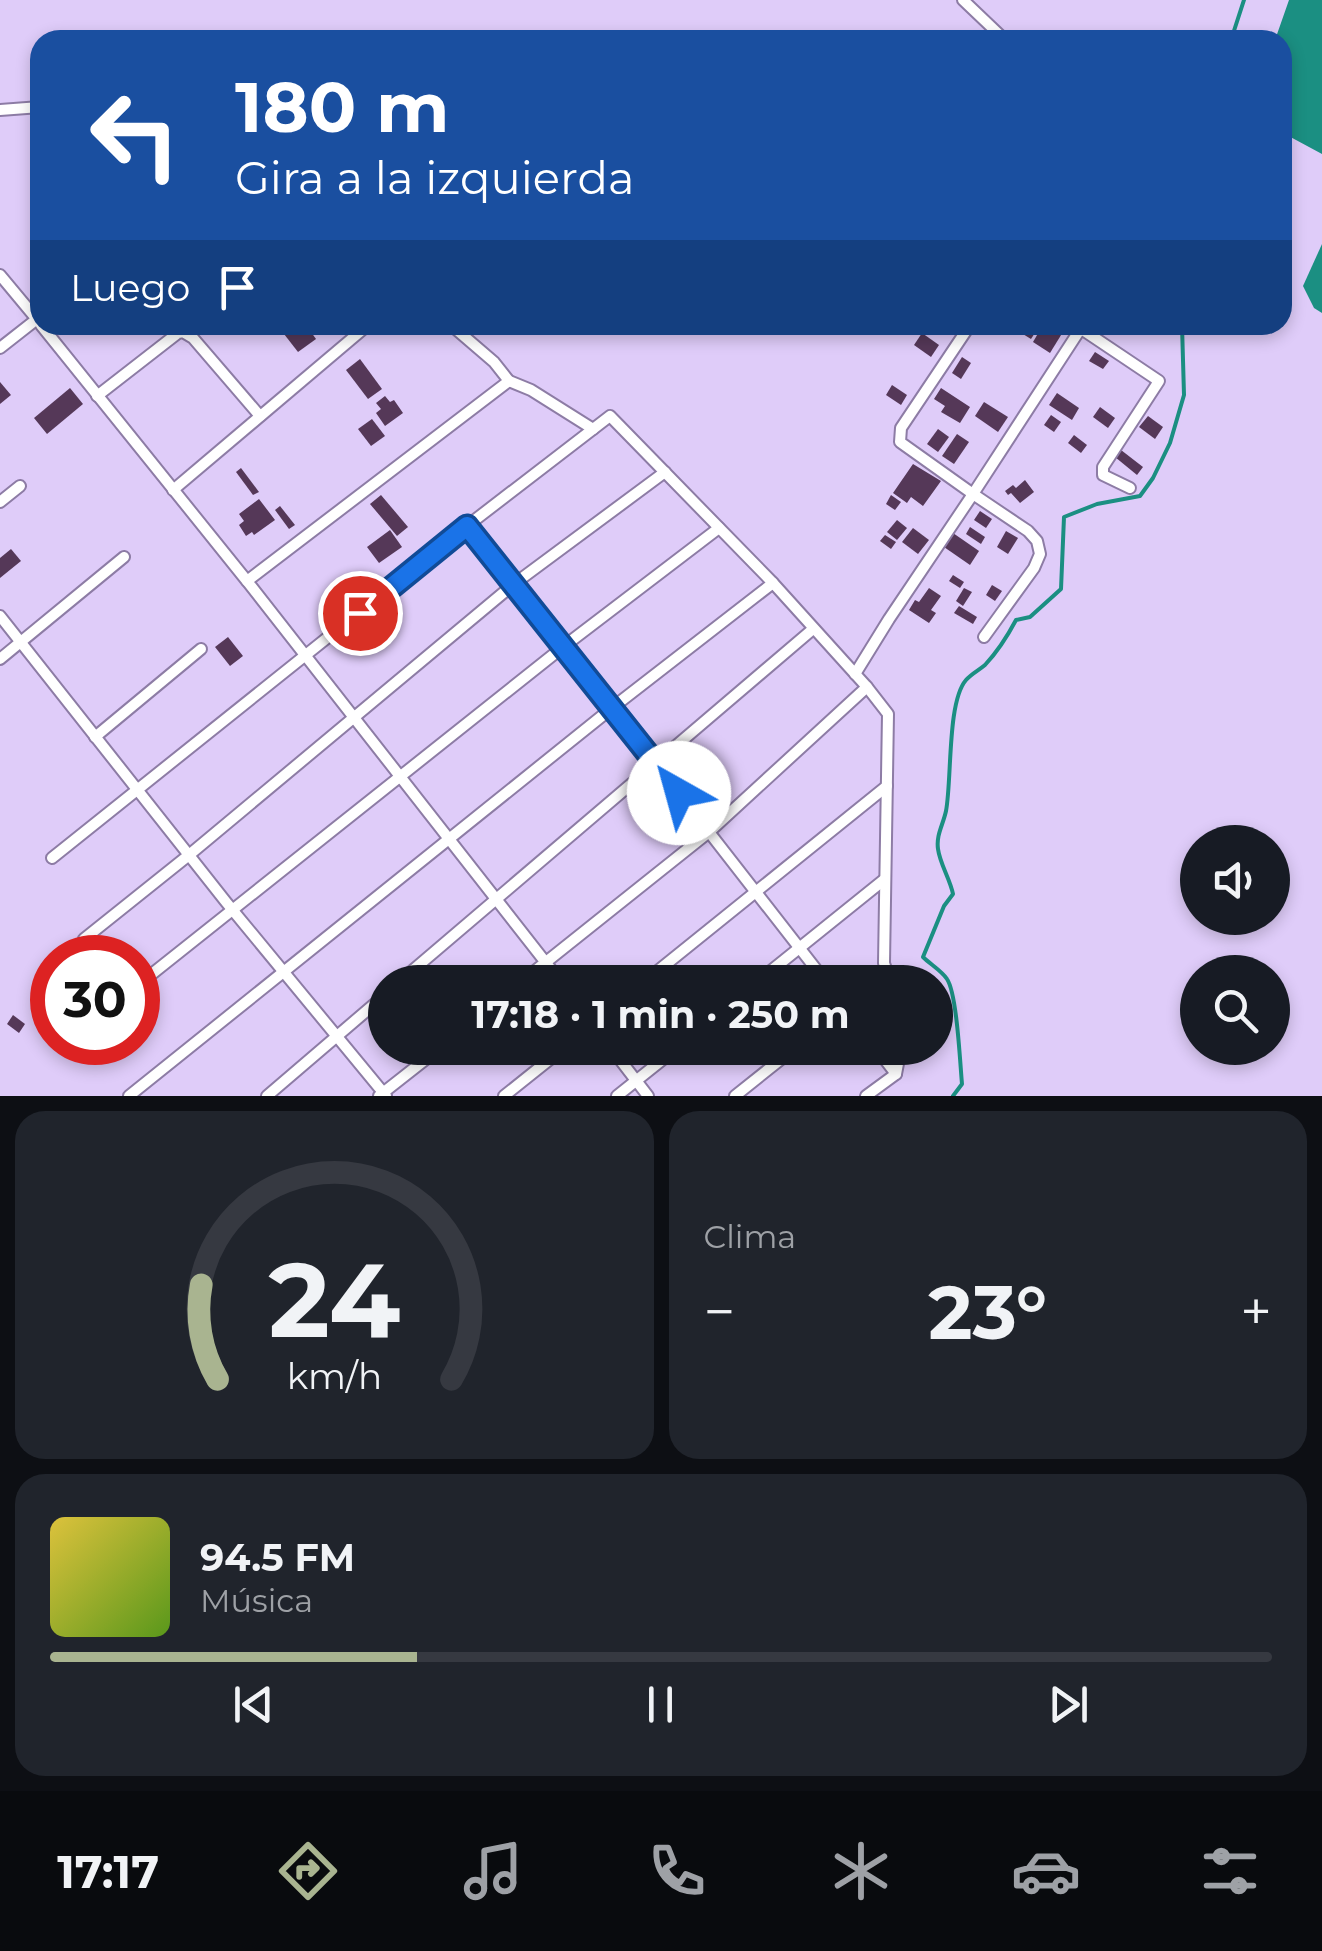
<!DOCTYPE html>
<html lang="es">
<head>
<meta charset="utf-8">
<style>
  :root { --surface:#171b24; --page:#20242c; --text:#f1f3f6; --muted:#9ea1a6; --line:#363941; --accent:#a9b490 }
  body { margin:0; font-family:Montserrat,sans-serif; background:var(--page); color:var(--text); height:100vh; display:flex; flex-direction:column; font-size:38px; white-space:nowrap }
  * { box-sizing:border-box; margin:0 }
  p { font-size:32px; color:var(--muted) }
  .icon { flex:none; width:55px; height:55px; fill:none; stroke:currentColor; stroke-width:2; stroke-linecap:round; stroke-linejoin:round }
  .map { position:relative; height:1096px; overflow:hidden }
  .drawer { display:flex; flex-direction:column; gap:15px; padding:15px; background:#0d0f14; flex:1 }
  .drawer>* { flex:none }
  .hud { position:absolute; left:30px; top:30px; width:1262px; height:305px; border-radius:30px; box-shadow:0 5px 15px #0003; background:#1a4fa0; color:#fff; overflow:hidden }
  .controls { position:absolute; left:1180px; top:825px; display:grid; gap:20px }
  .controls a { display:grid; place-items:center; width:110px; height:110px; border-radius:50%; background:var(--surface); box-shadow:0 5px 15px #0003; font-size:50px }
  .speed { position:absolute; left:30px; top:935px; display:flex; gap:20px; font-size:50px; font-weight:700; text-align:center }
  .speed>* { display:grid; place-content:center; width:130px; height:130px; border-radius:50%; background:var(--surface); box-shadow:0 5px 15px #0003; line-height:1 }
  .speed .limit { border:15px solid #d22; background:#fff; color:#111 }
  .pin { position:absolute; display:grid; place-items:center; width:85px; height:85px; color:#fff; margin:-42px; border:5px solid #fff; border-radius:50%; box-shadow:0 2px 10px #0007 }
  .me { position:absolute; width:110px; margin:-55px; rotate:322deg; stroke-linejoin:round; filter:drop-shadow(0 0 8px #0008) }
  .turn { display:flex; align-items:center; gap:35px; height:210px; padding:0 40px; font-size:45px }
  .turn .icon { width:130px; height:130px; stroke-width:2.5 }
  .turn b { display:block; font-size:70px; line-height:85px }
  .then { display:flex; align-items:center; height:95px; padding:0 40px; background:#0003; gap:20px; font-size:38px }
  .big { font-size:75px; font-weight:700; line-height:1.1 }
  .drawer .widget { flex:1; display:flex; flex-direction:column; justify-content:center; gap:15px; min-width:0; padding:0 35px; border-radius:30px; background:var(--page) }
  .drawer .dial { align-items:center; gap:0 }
  .dial svg { height:260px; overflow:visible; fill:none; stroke:var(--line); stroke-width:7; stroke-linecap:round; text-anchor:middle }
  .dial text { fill:var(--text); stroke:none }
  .song { display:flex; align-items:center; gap:30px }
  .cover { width:120px; height:120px; border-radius:15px; background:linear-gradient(135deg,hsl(50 70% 55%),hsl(90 70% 35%)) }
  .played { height:10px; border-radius:5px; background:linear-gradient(90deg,var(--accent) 30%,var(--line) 30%) }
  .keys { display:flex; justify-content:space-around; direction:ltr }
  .heat { display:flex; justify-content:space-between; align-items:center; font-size:55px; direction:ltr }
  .drawer .tiles { flex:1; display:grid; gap:15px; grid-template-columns:1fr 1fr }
  .widget:last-child { grid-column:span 2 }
  .trip { position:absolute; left:368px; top:965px; width:585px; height:100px; border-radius:50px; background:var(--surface); box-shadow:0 5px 15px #0003; font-weight:700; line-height:100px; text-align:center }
  .tab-bar { display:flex; height:160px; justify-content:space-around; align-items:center; background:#090b0e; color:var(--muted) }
  .tab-bar .icon { width:70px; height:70px }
  .tab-bar .active { color:var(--accent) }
  .tab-bar b { font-size:45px; color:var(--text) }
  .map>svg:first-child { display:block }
  .water { fill:#1b8f82 }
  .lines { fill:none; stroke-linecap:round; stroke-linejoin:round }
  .stream { stroke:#1b8f82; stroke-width:4 }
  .building { fill:#553858 }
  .minor-casing { stroke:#8d7ca5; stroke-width:14 }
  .minor { stroke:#fff; stroke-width:10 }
  .route-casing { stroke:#114b97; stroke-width:25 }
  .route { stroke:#1a73e8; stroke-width:18 }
</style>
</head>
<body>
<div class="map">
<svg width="1322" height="1096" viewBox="0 0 1322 1096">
  <rect width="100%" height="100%" fill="#dfccf9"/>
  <g class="water">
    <polygon points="1289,0 1322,0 1322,154 1283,133 1282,40 1275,40"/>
    <polygon points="1322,244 1322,313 1314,308 1303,286"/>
  </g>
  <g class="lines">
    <g class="stream">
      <polyline points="1231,40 1244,0"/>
      <path d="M953 1096 962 1084C960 1063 957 994 947 979 942 971 930 964 923 957L944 906 953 894C950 879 940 864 938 849 936 835 943 825 946 811 952 780 947 702 966 680 971 674 979 670 985 665 998 651 1007 637 1016 620L1030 617 1061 589 1064 517 1097 504 1140 496 1153 478 1170 443 1184 395 1182 325"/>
    </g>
  </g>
  <g class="building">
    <polygon points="1282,144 1292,147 1286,163 1282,161"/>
    <polygon points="296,325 306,325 316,339 298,352 284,334"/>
    <polygon points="1022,325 1040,325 1031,339 1018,331"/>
    <polygon points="1043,325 1062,325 1066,327 1050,353 1033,342"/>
    <polygon points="922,333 939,345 931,357 914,345"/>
    <polygon points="1095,352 1109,361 1103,369 1089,361"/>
    <polygon points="962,357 971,363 961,379 952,373"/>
    <polygon points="360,359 382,389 368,399 346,370"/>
    <polygon points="0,382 11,395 0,404"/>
    <polygon points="892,385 907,395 901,405 886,395"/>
    <polygon points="70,388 83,404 47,434 34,418"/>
    <polygon points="941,388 970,407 960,423 941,412 945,406 934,399"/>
    <polygon points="1057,393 1079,408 1072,420 1049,405"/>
    <polygon points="385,396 390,402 394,400 403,413 385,426 376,413 381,409 376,403"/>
    <polygon points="984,402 1008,417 998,432 975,416"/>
    <polygon points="1100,407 1115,418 1108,428 1093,417"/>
    <polygon points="1051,415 1061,422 1054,432 1044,425"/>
    <polygon points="1148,416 1163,427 1155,439 1139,427"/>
    <polygon points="372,419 385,436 371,446 358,429"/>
    <polygon points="938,429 949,437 938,452 927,444"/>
    <polygon points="957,434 969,442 954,464 942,456"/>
    <polygon points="1074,435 1087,445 1081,453 1068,443"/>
    <polygon points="1121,450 1143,467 1137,475 1115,457"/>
    <polygon points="913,464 941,481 923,506 911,497 907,503 893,493"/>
    <polygon points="241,468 259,492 253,495 236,472"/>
    <polygon points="1025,480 1034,492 1020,503 1011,493 1008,495 1005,491 1013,485 1016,488"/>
    <polygon points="381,495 408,527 397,536 370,504"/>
    <polygon points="891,495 901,502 895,510 886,504"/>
    <polygon points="259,499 275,520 254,535 252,532 246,536 239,525 244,521 239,514"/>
    <polygon points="280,506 295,525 289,529 275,510"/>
    <polygon points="980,511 992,519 986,528 974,520"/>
    <polygon points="897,520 907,528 897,540 887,532"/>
    <polygon points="970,527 985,537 981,544 966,534"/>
    <polygon points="913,528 929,540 918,554 902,542"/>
    <polygon points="390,530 402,547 379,563 367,547"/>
    <polygon points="1006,531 1018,538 1008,554 997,547"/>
    <polygon points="953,533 979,551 970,565 944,547"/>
    <polygon points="885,535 896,542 891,549 880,541"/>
    <polygon points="11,549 21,561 0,578 0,558"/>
    <polygon points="953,575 964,582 960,588 949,581"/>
    <polygon points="992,585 1002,591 995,601 986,595"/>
    <polygon points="929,588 941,596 931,610 936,613 929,623 909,610 915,600 919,602"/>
    <polygon points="964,588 972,592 963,606 956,601"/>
    <polygon points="959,606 977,617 973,624 954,613"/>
    <polygon points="228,637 243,656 230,666 215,647"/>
    <polygon points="13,1015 25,1024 19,1033 7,1024"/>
  </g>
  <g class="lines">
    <g class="minor-casing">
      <g id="minor">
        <polyline points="963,0 1005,40"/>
        <polyline points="0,110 40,107"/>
        <polyline points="0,275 40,323"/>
        <polyline points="41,325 247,581 509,381"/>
        <polyline points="451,325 494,362 509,381 531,390 593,429"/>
        <polyline points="1077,326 1159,381 1103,467 1103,475 1130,488"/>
        <polyline points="0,348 37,319"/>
        <polyline points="97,396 178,333 183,332 193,338 260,416"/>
        <polyline points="173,490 368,325"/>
        <polyline points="0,502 20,486"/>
        <polyline points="467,526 610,416 773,583 867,687 709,832 826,982"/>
        <polyline points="247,581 561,982"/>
        <polyline points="0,616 226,902 386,1096"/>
        <polyline points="984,637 1034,568 1040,554 1037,541 1028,531 973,494 1083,325"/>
        <polyline points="0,659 124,557"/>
        <polyline points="855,674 889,619 973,494 900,442 901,428 970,325"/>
        <polyline points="867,687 888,714 884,963 890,982"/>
        <polyline points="95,737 201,649"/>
        <polyline points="52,858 467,526 709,832 521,982"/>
        <polyline points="84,939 189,855 514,584 665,472"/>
        <polyline points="399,982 813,629"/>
        <polyline points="644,982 887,786"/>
        <polyline points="757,982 885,879"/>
        <polyline points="138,985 563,647 719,528"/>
        <polyline points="65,1043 66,1042"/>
        <polyline points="611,1048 648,1096"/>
        <polyline points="876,1048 896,1074"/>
        <polyline points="129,1096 612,708 773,583"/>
        <polyline points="267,1096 385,995"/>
        <polyline points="379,1096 440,1048"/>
        <polyline points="504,1096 564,1048"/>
        <polyline points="617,1096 677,1048"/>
        <polyline points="735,1096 795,1048"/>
        <polyline points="866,1096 896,1074 901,1048"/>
      </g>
    </g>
    <use href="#minor" class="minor"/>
  </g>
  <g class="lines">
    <g class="route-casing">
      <polyline id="route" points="360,613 467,526 679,793"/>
    </g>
    <use href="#route" class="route"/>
  </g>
</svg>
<div class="controls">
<a><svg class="icon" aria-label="sound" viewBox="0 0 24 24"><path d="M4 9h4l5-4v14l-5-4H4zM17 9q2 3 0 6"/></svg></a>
<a><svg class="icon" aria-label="search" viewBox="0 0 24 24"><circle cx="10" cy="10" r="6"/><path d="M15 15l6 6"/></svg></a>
</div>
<div class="speed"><div class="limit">30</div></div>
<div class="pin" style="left:360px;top:613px;background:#d93025"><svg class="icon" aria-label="arrive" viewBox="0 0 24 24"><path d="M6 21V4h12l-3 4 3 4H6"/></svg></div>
<svg class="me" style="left:679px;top:793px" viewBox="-20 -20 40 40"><circle r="19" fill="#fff"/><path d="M0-13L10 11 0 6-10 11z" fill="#1a73e8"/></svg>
<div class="trip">17:18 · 1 min · 250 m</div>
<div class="hud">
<div class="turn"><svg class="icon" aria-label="left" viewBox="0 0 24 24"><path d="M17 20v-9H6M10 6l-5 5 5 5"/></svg><div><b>180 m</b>Gira a la izquierda</div></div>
<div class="then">Luego<svg class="icon" aria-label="arrive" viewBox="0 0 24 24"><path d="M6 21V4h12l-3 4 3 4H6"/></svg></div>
</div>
</div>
<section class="drawer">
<div class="tiles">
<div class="widget dial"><svg viewBox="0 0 100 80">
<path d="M14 69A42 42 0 1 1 86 69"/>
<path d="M14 69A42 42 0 0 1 9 40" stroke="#a9b490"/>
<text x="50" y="56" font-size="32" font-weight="700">24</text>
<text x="50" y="72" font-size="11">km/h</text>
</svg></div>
<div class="widget"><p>Clima</p>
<div class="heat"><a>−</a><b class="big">23°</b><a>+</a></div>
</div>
<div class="widget">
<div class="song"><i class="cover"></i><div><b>94.5 FM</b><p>Música</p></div></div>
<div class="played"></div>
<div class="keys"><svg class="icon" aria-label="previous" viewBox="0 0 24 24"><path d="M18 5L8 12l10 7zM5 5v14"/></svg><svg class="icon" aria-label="pause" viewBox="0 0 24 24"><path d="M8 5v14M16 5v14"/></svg><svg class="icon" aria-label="next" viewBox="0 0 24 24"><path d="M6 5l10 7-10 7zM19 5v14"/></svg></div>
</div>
</div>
</section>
<nav class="tab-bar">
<b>17:17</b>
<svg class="icon active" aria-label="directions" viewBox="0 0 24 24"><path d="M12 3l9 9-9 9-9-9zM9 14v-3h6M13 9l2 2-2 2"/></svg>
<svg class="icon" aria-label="music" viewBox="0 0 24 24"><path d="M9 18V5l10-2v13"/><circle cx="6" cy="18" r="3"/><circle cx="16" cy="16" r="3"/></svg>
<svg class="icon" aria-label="phone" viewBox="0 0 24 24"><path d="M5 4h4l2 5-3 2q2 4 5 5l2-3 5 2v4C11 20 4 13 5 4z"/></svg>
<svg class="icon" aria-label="climate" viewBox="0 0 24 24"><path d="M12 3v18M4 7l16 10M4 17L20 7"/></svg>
<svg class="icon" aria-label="car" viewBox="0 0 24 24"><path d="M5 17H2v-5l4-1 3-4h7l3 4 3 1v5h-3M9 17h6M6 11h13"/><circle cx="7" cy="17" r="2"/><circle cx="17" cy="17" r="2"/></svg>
<svg class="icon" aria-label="filters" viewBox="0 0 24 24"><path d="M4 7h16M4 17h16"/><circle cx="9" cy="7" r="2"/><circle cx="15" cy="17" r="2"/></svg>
</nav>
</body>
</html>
